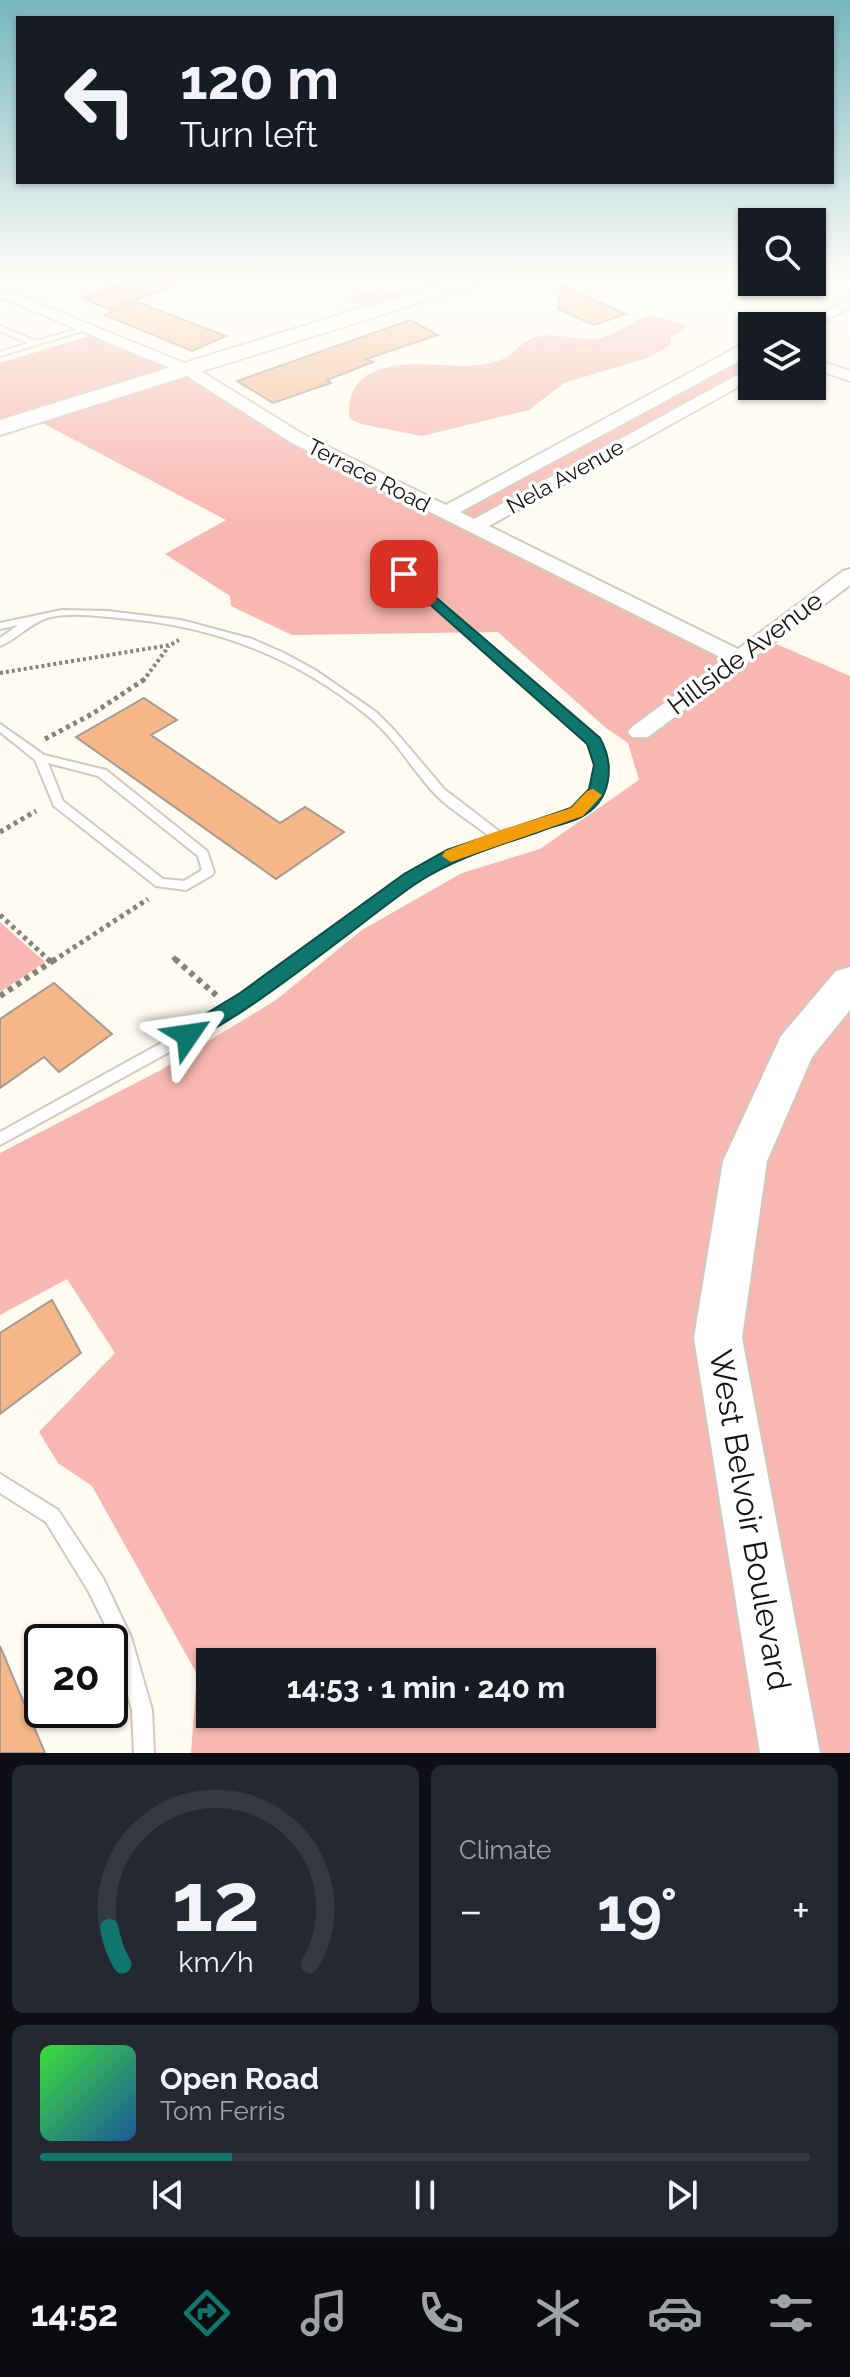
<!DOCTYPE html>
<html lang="en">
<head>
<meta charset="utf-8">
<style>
  :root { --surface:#171b24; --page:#242831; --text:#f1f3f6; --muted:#9ea1a6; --line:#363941; --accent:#0f766e }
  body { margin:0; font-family:Raleway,sans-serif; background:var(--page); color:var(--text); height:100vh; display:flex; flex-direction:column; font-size:30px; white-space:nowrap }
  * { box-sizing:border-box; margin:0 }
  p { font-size:26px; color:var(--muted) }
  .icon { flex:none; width:44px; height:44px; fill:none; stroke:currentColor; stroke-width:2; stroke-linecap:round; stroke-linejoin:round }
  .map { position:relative; height:1753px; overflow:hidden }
  .drawer { display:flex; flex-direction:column; gap:12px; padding:12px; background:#0d0f14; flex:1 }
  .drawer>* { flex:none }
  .hud { position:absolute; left:16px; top:16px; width:818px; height:168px; border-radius:0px; box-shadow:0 2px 6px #0004; background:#171b24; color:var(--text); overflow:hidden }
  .fabs { position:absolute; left:738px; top:208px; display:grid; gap:16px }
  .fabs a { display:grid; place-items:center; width:88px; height:88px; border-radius:0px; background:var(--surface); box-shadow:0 2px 6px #0004; font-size:40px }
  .speed { position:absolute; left:24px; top:1624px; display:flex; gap:16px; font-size:40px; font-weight:700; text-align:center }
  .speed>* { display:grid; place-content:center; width:104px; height:104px; border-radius:50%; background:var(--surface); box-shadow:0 2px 6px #0004; line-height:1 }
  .speed .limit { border:4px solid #111; border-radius:12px; background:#fff; color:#111 }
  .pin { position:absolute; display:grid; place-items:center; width:68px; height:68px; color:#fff; margin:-34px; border-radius:16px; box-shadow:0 4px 12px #0006 }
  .me { position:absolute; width:88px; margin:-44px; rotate:58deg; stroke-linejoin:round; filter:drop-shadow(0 0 6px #0008) }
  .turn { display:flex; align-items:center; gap:28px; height:168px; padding:0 32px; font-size:36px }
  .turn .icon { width:104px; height:104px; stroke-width:2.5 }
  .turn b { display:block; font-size:56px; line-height:68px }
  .big { font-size:60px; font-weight:700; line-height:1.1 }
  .drawer .widget { flex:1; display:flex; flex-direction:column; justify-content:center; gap:12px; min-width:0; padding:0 28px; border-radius:12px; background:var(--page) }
  .drawer .dial { align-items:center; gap:0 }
  .dial svg { height:208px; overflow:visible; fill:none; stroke:var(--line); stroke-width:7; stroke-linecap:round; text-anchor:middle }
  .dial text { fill:var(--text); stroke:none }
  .song { display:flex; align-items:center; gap:24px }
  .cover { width:96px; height:96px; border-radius:12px; background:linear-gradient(135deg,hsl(120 70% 55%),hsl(210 70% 35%)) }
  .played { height:8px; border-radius:4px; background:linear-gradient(90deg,var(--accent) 25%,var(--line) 25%) }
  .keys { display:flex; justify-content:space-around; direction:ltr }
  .heat { display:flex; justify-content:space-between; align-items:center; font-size:44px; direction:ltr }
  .drawer .tiles { flex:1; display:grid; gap:12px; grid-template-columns:1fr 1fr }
  .widget:last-child { grid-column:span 2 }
  .trip { position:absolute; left:196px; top:1648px; width:460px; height:80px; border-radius:0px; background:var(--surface); box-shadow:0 2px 6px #0004; font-weight:700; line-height:80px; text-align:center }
  .tabs { display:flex; height:128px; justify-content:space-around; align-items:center; background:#090b0e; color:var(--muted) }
  .tabs .icon { width:56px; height:56px }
  .tabs .current { color:var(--accent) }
  .tabs b { font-size:36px; color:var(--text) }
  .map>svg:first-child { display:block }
  .green { fill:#f8b7b0; fill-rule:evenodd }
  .building { fill:#f6b789; stroke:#a59b95; stroke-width:2 }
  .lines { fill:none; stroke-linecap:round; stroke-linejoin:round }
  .lane-casing { stroke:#cecac0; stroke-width:4 }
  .street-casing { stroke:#cecac0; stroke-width:4 }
  .secondary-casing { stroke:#cecac0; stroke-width:4 }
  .path-far3 { stroke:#86837c; stroke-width:3; stroke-dasharray:2 2; stroke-linecap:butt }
  .path-far2 { stroke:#86837c; stroke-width:4; stroke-dasharray:3 3; stroke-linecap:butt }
  .path-far1 { stroke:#86837c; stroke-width:5; stroke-dasharray:4 4; stroke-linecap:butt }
  .path { stroke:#86837c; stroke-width:6; stroke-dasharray:5 5; stroke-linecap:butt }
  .lane { fill:#fff; fill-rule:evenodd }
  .street { fill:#fff; fill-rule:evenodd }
  .secondary { fill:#fff; fill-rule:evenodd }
  .route { fill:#0f766e; stroke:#0a4d48; stroke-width:2 }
  .slow { fill:#f59e0b }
  .labels { text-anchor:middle; stroke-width:7; stroke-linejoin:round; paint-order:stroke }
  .far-street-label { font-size:22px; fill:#151310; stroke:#fff }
  .street-label { font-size:26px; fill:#151310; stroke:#fff }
  .near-street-label { font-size:32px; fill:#151310; stroke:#fff }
</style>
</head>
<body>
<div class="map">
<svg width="850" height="1753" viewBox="0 0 850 1753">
  <rect width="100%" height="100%" fill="#fffbf0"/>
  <g class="green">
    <polygon points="382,288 395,290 402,296 366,307 350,300 356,295"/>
    <path d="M651 315 688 326 670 338 671 345 647 358 564 383 529 410 422 436 361 424 350 419C346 401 354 382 371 373 409 355 451 372 492 363 512 358 518 344 533 338 555 330 579 343 600 338 618 334 633 320 651 315Z"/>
    <path d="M99 333 188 370 298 439 445 513 752 349V372L475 527 740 657 765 639 850 676V1753H191L197 1674 92 1486 58 1463 39 1432 115 1353 67 1279 0 1315V1153L161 1070 276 1000 362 930 462 873 540 849 639 780 628 743 606 728 498 632 292 635 231 606 230 596 165 554 226 520 33 418 0 428V363ZM210 1662H642V1714H210Z"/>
    <polygon points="0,922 45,962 0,992"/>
  </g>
  <g class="building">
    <polygon points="133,279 173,279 175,285 111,310 82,298"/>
    <polygon points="562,285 626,314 594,325 558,309"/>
    <polygon points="138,302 226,336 192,351 104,315"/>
    <polygon points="410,320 438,335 366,359 373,362 327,380 331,383 273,403 237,381"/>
    <polygon points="144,698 177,720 151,735 280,823 305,807 344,832 276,879 76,737"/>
    <polygon points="54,983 112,1034 59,1072 44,1057 0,1088 0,1019"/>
    <polygon points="52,1300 81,1353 0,1414 0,1333"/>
    <polygon points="0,1646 45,1753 0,1753"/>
  </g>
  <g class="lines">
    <g class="lane-casing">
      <g id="lane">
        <polygon points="0,326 36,341 89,326 92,328 0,356 0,352 28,343 0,331"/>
        <path d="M404 571 407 572 598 740 608 765 606 783 597 799 584 810 552 825 502 840 458 857 414 881 252 1002 193 1039 0 1145V1132L183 1031 242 994 406 875 450 851 489 836C472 822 452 811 436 795 412 770 396 739 369 717 297 657 212 625 119 618 96 616 69 612 47 618 29 624 17 639 0 646V638L18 625 0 629V623L62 610 108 611 181 620 252 639 284 653 315 670 376 712 394 730 444 789 500 832C545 820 619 808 589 744L401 576V572Z"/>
        <path d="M0 724 44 755 106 770 207 851 214 872 212 875 186 890 156 886 54 806 35 760 0 732ZM48 763 98 776 198 856 202 870 184 881 163 879 63 801Z"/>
        <polygon points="0,1474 58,1510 103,1578 131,1637 152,1710 154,1753 134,1753 132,1710 112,1639 89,1592 46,1522 0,1493"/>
      </g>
    </g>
    <g class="street-casing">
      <g id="street">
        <polygon points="0,288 194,367 304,435 446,505 739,346 752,344 752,354 460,512 474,519 752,367 752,379 489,526 738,649 843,571 850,569 850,585 648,737 632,737 628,732 632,727 724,659 292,443 182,373 0,297"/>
        <polygon points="850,297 850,307 812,329 812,326 800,326"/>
        <polygon points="812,358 850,371 850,381 812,368"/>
      </g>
    </g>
    <g class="secondary-casing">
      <g id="secondary">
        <polygon points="456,279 485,279 482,283 0,435 0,420"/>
        <polygon points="850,967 850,1010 812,1057 767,1161 742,1338 820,1753 760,1753 694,1338 723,1161 781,1036 836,971"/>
      </g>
    </g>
    <polyline class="path-far3" points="280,279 286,282"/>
    <g class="path-far2">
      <polyline points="0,673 170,645 179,640"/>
      <polyline points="143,681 169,646"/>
    </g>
    <g class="path-far1">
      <polyline points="45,739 92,714 145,679"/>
      <polyline points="0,832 36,811"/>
      <polyline points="0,915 50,961"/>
      <polyline points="173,957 177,961"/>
      <polyline points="53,961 148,899"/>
    </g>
    <g class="path">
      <polyline points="175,959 217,996"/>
      <polyline points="51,962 56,959"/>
      <polyline points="0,996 51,962 48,959"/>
    </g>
    <use href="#lane" class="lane"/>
    <use href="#street" class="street"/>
    <use href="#secondary" class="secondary"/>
  </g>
  <linearGradient id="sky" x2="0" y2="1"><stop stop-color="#75b6bd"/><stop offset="0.53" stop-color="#fffdf8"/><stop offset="1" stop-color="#fffdf8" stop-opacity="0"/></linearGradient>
  <rect width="850" height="524" fill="url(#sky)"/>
  <path class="route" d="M404 570 600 738C615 765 612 801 581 817 569 823 554 826 541 831 498 846 455 858 417 883 382 905 209 1049 181 1040L178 1035 181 1029 240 993 404 874 447 850 571 808 589 789 594 765 587 744 399 577V571Z"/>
  <polygon class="slow" points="593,789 602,795 583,816 451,862 442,856 445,851 492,833 571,808 587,791"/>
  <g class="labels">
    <g class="far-street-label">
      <text transform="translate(369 475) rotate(27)" y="8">Terrace Road</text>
      <text transform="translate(565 476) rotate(-29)" y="8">Nela Avenue</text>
    </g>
    <g class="street-label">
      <text transform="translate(745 653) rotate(-37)" y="9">Hillside Avenue</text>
    </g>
    <g class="near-street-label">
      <text transform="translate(750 1520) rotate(80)" y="11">West Belvoir Boulevard</text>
    </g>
  </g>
</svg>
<div class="fabs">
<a><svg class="icon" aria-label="search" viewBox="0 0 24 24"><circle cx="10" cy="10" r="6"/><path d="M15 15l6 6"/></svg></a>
<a><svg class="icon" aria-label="layers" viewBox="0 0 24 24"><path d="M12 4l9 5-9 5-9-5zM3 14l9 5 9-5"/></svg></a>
</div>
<div class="speed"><div class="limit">20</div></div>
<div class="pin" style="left:404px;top:574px;background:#d93025"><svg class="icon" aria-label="arrive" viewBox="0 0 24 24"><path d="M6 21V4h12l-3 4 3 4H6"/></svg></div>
<svg class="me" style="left:188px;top:1035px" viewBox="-20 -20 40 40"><path d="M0-17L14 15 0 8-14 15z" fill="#0f766e" stroke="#fff" stroke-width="4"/></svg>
<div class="trip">14:53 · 1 min · 240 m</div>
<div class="hud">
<div class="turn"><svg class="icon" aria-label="left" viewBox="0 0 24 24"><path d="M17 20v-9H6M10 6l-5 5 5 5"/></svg><div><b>120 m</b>Turn left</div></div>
</div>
</div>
<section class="drawer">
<div class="tiles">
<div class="widget dial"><svg viewBox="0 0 100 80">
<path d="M14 69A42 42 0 1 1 86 69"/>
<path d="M14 69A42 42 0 0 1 9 55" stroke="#0f766e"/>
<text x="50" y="56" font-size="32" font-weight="700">12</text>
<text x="50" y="72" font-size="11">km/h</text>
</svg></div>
<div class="widget"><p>Climate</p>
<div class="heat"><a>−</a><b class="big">19°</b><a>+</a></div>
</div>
<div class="widget">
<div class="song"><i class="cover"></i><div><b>Open Road</b><p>Tom Ferris</p></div></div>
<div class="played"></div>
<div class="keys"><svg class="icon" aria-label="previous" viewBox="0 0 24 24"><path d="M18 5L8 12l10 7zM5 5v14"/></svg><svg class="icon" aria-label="pause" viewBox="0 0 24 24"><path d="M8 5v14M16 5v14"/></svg><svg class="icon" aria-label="next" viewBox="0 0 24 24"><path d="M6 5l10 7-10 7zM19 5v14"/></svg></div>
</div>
</div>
</section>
<nav class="tabs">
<b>14:52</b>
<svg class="icon current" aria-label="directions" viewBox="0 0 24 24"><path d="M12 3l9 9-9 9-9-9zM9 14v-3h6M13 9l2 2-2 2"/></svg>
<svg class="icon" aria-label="music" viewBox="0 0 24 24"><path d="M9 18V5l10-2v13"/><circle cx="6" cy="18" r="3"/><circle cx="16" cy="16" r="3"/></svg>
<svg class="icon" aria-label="phone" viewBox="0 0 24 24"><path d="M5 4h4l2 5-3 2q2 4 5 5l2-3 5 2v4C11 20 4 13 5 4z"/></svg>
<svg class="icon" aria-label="climate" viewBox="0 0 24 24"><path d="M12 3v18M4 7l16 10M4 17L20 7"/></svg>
<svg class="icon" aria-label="car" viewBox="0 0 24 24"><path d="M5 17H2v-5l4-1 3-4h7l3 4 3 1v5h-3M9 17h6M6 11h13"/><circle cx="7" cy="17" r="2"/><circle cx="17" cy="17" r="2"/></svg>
<svg class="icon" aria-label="filters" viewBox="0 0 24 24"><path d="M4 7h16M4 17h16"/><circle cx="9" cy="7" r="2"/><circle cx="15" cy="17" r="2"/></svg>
</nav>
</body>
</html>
